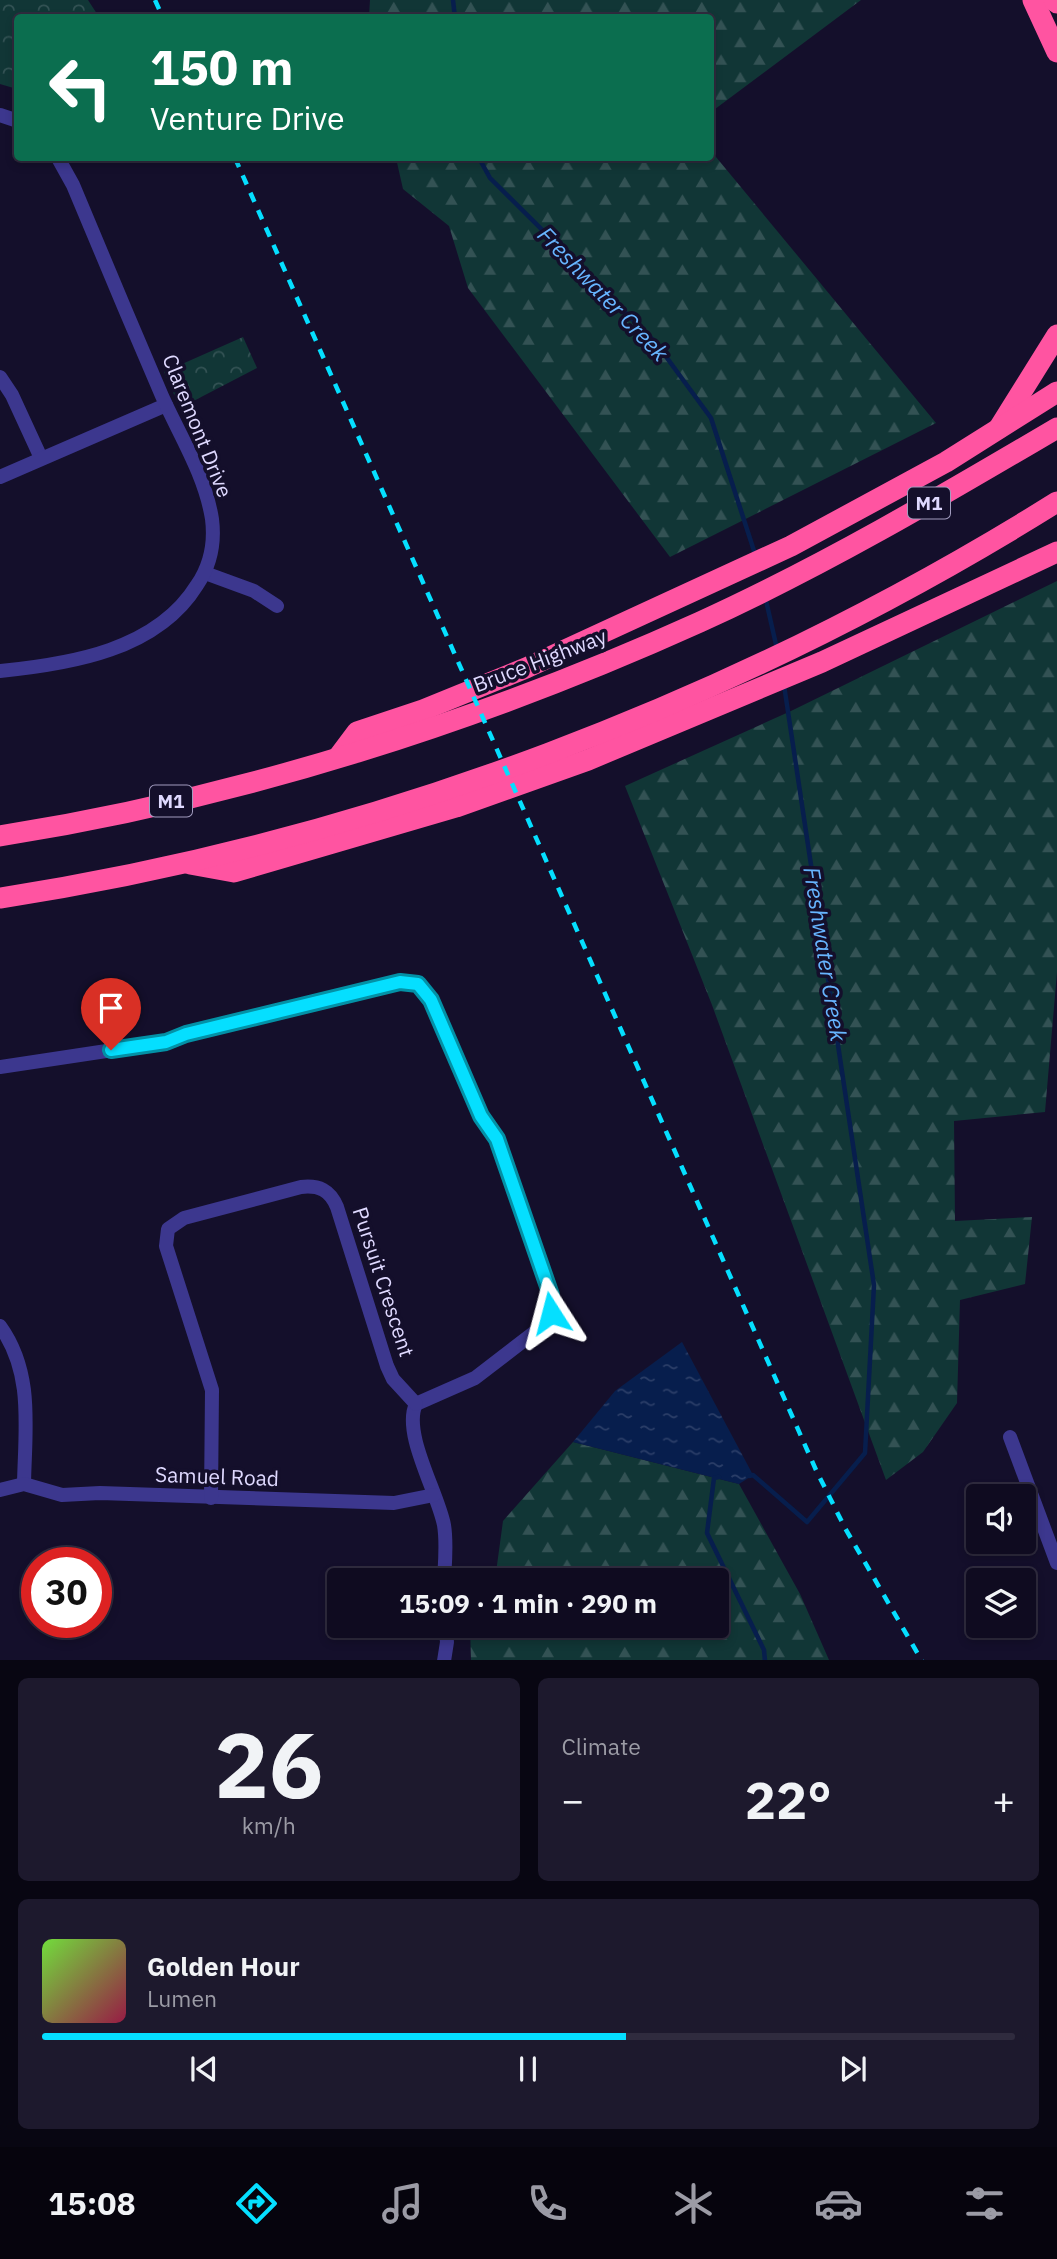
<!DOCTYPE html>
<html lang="en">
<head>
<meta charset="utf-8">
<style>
  :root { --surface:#0f0b20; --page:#1d192d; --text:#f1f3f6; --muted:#9b9ba5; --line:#2f2b3e; --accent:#05dfff }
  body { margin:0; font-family:"IBM Plex Sans",sans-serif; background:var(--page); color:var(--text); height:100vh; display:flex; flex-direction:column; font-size:26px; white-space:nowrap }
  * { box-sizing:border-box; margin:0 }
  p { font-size:23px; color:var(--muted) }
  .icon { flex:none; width:38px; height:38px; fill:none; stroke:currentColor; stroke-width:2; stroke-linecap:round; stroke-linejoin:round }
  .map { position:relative; height:1660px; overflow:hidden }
  .side { display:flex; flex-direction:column; gap:18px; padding:18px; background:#080612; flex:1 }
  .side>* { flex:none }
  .banner { position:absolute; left:14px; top:14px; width:700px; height:147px; border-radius:7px; box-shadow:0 4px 10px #0003,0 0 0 2px var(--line); background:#0b6e4f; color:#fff; overflow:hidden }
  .fabs { position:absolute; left:966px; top:1484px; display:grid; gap:14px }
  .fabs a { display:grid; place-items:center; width:70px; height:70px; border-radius:7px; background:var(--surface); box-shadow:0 4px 10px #0003,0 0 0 2px var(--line); font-size:35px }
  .speed { position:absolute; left:21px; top:1547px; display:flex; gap:14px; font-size:35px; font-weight:700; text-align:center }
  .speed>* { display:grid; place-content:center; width:91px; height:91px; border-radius:50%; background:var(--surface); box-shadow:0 4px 10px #0003,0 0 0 2px var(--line); line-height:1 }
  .speed .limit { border:10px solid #d22; background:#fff; color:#111 }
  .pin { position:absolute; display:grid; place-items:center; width:60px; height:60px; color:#fff; margin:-72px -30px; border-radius:50% 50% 50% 0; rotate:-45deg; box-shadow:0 0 7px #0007 }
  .pin .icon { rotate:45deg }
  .me { position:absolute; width:77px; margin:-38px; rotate:351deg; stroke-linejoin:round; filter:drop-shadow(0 0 5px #0008) }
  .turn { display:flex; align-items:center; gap:24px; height:147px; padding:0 21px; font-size:32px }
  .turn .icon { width:91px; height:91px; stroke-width:2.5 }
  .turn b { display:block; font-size:49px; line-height:60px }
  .big { font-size:52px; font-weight:700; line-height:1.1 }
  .side .tile { flex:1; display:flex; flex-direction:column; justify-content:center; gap:10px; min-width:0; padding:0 24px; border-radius:10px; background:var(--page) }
  .side .dial { align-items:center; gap:0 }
  .dial b { font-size:91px; line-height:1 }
  .song { display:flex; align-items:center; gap:21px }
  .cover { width:84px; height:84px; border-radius:10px; background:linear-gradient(135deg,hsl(100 70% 55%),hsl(340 70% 35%)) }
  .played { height:7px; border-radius:4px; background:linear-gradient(90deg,var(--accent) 60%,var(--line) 60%) }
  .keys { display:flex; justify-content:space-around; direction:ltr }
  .heat { display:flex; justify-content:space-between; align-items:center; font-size:38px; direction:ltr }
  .side .tiles { flex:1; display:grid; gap:18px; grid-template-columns:1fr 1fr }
  .tile:last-child { grid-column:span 2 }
  .trip { position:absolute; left:327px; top:1568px; width:402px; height:70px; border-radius:7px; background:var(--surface); box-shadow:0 4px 10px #0003,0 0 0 2px var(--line); font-weight:700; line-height:70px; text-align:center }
  .tabs { display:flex; height:112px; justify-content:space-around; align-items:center; background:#06040d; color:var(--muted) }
  .tabs .icon { width:49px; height:49px }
  .tabs .active { color:var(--accent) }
  .tabs b { font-size:32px; color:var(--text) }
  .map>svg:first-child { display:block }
  .forest { fill:url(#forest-firs) }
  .park { fill:url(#park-crowns) }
  .water { fill:url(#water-ripples) }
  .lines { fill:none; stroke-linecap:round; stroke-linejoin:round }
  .stream { stroke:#071e4d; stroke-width:4.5 }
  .street { stroke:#3c378e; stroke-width:14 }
  .highway { stroke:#ff54a1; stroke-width:21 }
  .rail { stroke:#05dfff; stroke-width:4.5; stroke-dasharray:10 9; stroke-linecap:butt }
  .route-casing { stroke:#0391a6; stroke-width:18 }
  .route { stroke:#05dfff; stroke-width:12 }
  .labels { text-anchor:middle; stroke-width:7; stroke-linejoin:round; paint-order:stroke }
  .shield { fill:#140f2b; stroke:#a29cbf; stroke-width:2 }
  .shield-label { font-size:19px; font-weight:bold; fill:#dfd9ff }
  .street-label { font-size:21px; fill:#dfd9ff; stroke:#140f2b }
  .water-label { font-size:23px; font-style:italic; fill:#67b5ff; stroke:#140f2b }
</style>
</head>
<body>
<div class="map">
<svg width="1057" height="1661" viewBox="0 0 1057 1661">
  <defs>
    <pattern id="forest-firs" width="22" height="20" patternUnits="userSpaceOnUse" patternTransform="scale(1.75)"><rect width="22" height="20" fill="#113636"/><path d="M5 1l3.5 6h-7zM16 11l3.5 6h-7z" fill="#335254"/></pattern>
    <pattern id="park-crowns" width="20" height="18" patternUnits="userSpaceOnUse" patternTransform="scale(1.75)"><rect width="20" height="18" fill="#113636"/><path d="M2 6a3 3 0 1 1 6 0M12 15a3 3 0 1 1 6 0" fill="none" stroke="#335254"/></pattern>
    <pattern id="water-ripples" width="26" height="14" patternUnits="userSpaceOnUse" patternTransform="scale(1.75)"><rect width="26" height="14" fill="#071e4d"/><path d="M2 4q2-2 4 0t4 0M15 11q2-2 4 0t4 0" fill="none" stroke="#2b3e68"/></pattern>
  </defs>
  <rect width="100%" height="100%" fill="#140f2b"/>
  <g class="forest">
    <polygon points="370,0 861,0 711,112 710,18 369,17"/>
    <polygon points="711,151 936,423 670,557 468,288 449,226 403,189 396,158 710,158"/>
    <polygon points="1057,581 1057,972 1045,1112 954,1121 955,1221 1032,1217 1025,1284 960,1300 957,1403 923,1452 886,1480 712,1005 625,786 791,711"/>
    <polygon points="573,1442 739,1484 800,1594 829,1660 471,1660 470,1626 718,1626 718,1580 495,1580 503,1521"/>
  </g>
  <g class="park">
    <polygon points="0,0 88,0 99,17 18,18 17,89 0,84"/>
    <polygon points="243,337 257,368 180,408 164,372"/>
  </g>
  <polygon class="water" points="682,1342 753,1475 739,1484 573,1442 615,1391"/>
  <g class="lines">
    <g class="stream">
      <polyline points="453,0 455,18"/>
      <polyline points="479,158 490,178 656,343 711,418 756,557"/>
      <polyline points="765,596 777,649"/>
      <polyline points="749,1476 753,1475 807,1522 865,1453 874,1285 784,685"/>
      <polyline points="719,1477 714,1478 707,1533 764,1650 765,1661"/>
    </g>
    <g class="street">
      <polyline points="0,115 18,121"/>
      <polyline points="0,377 12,395 41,458"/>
      <polyline points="0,477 166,405"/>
      <polyline points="205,573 254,591 277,606"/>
      <path d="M0 671C71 664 157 650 197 585 210 566 215 543 212 519 205 475 180 436 162 396 132 326 102 255 73 185L58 158"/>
      <polyline points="0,1067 166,1042 186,1033 400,982 422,987 431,1000 481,1116 497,1139 551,1295 551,1313 540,1328 475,1378 416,1404"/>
      <path d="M0 1326C34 1373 25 1429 24 1484"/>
      <path d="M416 1404C402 1433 438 1493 444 1525 447 1543 445 1562 444 1580"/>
      <polyline points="1010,1437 1057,1563"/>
      <polyline points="0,1490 24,1484 62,1495 100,1493 394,1503 434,1495"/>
      <path d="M211 1498 212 1390 166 1246 168 1229 184 1218 301 1187C319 1185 330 1190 337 1207L387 1366 393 1379 416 1404"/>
      <polyline points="444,1661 447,1642 445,1626"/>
    </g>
    <g class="highway">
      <polyline points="1033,0 1057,52"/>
      <polyline points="1054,0 1057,3"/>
      <polyline points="999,428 1057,335"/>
      <polyline points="339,756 357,732 423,710 526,668 791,546 946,462 1057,392"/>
      <path d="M0 836C240 798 479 722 700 622 823 566 940 497 1057 428"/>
      <polyline points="190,864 234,872 456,807 588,760 822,662 1057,552"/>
      <path d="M0 898C372 841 738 701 1057 502"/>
    </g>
    <g class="rail">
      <polyline points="155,0 163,18"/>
      <polyline points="235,158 816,1470 845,1528 922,1661"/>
    </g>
  </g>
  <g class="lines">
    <g class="route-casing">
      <polyline id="route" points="111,1050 166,1042 186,1034 400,982 418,984 431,1000 481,1116 497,1139 551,1295 551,1313"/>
    </g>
    <use href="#route" class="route"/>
  </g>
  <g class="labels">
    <g class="shield">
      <rect x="908" y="487.5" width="42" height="31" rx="5"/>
      <rect x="150" y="785.5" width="42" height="31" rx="5"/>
    </g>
    <g class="shield-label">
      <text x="929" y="510">M1</text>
      <text x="171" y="808">M1</text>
    </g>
    <g class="street-label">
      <text transform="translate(197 426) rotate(68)" y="7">Claremont Drive</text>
      <text transform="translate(540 661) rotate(-21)" y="7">Bruce Highway</text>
      <text transform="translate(383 1282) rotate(72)" y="7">Pursuit Crescent</text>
      <text transform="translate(217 1477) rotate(2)" y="7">Samuel Road</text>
    </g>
    <g class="water-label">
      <text transform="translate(603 294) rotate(46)" y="8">Freshwater Creek</text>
      <text transform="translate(825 954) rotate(81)" y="8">Freshwater Creek</text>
    </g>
  </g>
</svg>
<div class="fabs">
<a><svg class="icon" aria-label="sound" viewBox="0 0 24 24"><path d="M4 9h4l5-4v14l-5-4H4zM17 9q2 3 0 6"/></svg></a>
<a><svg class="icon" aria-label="layers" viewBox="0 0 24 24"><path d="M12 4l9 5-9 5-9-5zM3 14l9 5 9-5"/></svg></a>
</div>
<div class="speed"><div class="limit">30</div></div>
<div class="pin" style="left:111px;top:1050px;background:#d93025"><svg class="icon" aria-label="arrive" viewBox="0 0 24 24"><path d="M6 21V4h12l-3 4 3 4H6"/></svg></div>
<svg class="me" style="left:551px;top:1313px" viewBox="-20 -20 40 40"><path d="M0-17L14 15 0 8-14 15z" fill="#05dfff" stroke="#fff" stroke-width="4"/></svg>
<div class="trip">15:09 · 1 min · 290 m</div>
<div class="banner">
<div class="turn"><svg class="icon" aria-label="left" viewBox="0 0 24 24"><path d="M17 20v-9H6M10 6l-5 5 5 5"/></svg><div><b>150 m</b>Venture Drive</div></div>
</div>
</div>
<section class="side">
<div class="tiles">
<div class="tile dial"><b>26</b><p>km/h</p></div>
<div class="tile"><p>Climate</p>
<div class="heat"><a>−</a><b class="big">22°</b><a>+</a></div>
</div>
<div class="tile">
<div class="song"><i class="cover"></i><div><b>Golden Hour</b><p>Lumen</p></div></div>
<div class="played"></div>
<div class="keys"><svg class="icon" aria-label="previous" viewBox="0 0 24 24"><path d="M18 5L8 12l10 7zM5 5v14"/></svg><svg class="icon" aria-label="pause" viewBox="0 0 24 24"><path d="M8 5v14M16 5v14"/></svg><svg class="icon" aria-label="next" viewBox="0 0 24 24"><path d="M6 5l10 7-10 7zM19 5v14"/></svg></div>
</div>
</div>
</section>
<nav class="tabs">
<b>15:08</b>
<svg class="icon active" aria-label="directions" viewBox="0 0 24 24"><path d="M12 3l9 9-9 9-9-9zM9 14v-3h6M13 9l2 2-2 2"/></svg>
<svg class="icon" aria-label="music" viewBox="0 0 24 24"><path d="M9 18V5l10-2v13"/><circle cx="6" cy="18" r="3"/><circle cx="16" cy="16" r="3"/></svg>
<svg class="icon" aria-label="phone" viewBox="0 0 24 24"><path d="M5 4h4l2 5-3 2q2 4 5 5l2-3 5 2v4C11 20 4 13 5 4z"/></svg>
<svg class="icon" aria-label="climate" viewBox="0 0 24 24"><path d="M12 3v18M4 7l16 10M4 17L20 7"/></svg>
<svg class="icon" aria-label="car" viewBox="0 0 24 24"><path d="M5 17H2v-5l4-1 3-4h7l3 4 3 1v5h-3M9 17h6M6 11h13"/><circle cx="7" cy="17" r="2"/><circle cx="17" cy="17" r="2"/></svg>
<svg class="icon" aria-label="filters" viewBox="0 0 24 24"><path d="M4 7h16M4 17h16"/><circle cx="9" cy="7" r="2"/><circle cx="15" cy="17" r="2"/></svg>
</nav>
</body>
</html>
